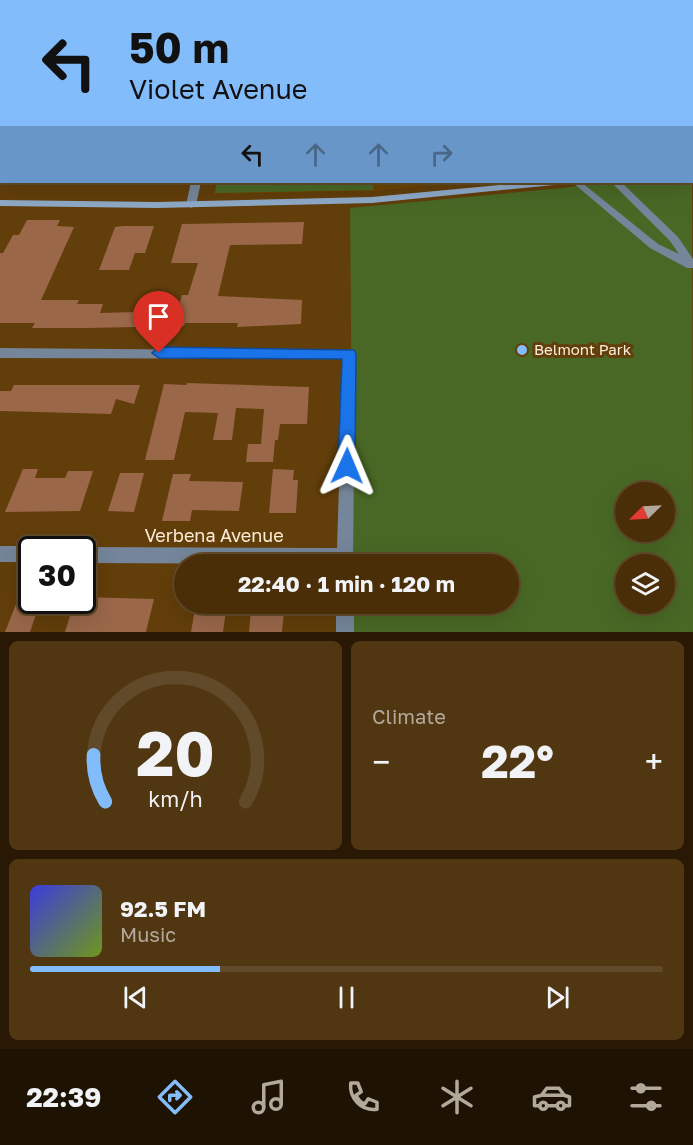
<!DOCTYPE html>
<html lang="en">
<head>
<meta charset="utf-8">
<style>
  :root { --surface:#4a2e08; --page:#513612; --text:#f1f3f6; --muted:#b2a89c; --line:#614a29; --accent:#82bcfa }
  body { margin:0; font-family:"Golos Text",sans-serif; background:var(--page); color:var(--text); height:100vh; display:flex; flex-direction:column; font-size:22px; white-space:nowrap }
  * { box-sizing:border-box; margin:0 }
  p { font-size:20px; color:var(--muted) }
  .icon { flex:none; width:33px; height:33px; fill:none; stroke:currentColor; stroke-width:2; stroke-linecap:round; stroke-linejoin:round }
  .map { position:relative; height:632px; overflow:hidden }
  .sheet { display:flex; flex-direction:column; gap:9px; padding:9px; background:#291904; flex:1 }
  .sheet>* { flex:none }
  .guide { position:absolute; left:0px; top:0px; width:693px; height:183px; box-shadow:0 6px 24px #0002,0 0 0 2px var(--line); background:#82bcfa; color:#111; overflow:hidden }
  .needle { width:39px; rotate:246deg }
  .controls { position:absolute; left:615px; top:482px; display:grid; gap:12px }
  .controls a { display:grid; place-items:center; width:60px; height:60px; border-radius:50%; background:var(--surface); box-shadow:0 6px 24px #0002,0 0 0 2px var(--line); font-size:30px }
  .speed { position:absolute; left:18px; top:536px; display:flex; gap:12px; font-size:30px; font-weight:700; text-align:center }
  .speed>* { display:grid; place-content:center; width:78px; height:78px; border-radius:50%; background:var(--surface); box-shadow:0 6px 24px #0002,0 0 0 2px var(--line); line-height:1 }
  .speed .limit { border:3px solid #111; border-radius:9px; background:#fff; color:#111 }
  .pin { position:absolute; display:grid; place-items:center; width:51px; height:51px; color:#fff; margin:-62px -26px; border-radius:50% 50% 50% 0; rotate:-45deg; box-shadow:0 0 6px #0007 }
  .pin .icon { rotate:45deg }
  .me { position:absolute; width:66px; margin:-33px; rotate:1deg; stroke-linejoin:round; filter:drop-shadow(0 0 4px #0008) }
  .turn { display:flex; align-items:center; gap:21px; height:126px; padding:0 30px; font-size:27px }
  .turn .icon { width:78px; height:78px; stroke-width:2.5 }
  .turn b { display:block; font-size:42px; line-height:51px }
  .lanes { display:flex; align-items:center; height:57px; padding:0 30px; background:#0003; justify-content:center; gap:30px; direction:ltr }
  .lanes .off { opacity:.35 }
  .big { font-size:45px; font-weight:700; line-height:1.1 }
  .sheet .widget { flex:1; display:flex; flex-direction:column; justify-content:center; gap:9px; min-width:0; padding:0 21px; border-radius:9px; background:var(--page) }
  .sheet .dial { align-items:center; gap:0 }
  .dial svg { height:156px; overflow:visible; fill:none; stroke:var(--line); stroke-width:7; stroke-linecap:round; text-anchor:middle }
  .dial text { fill:var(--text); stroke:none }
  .song { display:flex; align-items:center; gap:18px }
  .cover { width:72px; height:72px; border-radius:9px; background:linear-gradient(135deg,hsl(240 70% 55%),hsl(80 70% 35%)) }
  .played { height:6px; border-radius:3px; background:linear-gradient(90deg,var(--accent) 30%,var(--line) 30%) }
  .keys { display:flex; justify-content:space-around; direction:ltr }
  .heat { display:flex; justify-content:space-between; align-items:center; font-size:33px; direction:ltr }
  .sheet .tiles { flex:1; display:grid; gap:9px; grid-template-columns:1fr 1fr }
  .widget:last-child { grid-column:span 2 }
  .trip { position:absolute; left:174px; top:554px; width:345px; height:60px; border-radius:30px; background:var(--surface); box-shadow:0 6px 24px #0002,0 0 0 2px var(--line); font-weight:700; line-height:60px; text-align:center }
  .tab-bar { display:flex; height:96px; justify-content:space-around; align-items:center; background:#1e1203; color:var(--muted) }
  .tab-bar .icon { width:42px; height:42px }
  .tab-bar .on { color:var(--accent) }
  .tab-bar b { font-size:27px; color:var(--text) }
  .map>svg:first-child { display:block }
  .built { fill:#6b4301 }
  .green { fill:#496825; fill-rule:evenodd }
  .building { fill:#9a6749 }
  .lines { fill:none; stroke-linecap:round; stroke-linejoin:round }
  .street { fill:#75869a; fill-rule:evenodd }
  .secondary { fill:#8da9c7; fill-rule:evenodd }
  .route { fill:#1a73e8; stroke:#114b97; stroke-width:1.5 }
  .poi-dot { fill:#82bcfa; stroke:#623e0a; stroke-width:2 }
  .labels { text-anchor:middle; stroke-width:6; stroke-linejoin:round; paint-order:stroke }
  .poi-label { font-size:15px; fill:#feedd9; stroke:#623e0a; text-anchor:start }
  .near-street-label { font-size:18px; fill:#feedd9; stroke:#623e0a }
</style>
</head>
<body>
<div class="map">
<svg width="693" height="632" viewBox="0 0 693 632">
  <rect width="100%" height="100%" fill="#623e0a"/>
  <polygon class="built" points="216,182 469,182 374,191 214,194"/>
  <g class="green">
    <path d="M692 165 693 632H354V603H508V564H353L350 208 562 188 605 182H692ZM626 492H664V531H626ZM626 564H664V603H626Z"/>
    <polygon points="217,182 372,182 374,190 215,193"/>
  </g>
  <g class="building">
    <polygon points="27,220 60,220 57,226 74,227 41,300 79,300 77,304 103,304 100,313 177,311 182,295 188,295 198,263 171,263 182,224 304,222 302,244 230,245 218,296 302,300 301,324 237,327 238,323 185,323 184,326 87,328 32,328 35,323 0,323 0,253 3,253 13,235 19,235"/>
    <polygon points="123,226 154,226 145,253 135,253 129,270 99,270 115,227"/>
    <polygon points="187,383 309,387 307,424 280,424 278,440 275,440 273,462 246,462 248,444 261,444 264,409 236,408 232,440 213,440 218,413 185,412 174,460 145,460 164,384 186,385"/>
    <polygon points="14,385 140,385 134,404 116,399 111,414 0,411 0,391 11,391"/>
    <polygon points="23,469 38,469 35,478 65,478 68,471 93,471 80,511 5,512"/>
    <polygon points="273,469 294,470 293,480 298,480 296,513 269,513"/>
    <polygon points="120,473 144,473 134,512 108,511"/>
    <polygon points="173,474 191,474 189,481 243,482 239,511 192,510 190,521 162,521"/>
    <polygon points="20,594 32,594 32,600 41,600 30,632 5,632"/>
    <polygon points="82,597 154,599 146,632 65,632 75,600 82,600"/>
    <polygon points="196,603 227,603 223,632 191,632"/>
    <polygon points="251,610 284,610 282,632 249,632"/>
  </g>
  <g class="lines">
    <g class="street">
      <rect x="230" y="0" width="6" height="2"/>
      <polygon points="346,0 439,0 343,2"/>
      <polygon points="598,0 605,0 606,2 599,2"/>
      <rect x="0" y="5" width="2" height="4"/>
      <rect x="0" y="50" width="2" height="4"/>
      <rect x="692" y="69" width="1" height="6"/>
      <rect x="0" y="109" width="2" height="4"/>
      <polygon points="191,182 201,182 196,205 191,208 186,205"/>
      <polygon points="572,182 581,182 658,244 679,254 670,241 611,182 621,182 678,237 693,259 693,268 687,268 650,248"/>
      <polygon points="0,348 353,351 355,354 353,564 82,563 82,549 78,549 82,547 337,548 343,359 0,358"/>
      <polygon points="0,546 32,546 38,549 32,549 32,562 0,562"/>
      <rect x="336" y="603" width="18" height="29"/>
    </g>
    <g class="secondary">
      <rect x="692" y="152" width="1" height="6"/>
      <polygon points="530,182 559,182 554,185 372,203 157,208 0,206 0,200 157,202 372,197"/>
    </g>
  </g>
  <polygon class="route" points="159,347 354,350 356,354 355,466 353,472 347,474 341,472 338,466 342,359 159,358 152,353"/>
  <circle class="poi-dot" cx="522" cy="350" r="6"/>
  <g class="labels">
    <g class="poi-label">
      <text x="534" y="355">Belmont Park</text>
    </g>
    <g class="near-street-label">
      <text x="214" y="542">Verbena Avenue</text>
    </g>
  </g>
</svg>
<div class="controls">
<a><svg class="needle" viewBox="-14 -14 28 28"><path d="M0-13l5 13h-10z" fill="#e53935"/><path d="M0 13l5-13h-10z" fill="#b2a89c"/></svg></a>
<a><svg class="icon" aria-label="layers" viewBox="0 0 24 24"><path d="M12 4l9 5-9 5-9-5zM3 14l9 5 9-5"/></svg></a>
</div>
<div class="speed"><div class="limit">30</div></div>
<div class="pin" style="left:159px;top:353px;background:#d93025"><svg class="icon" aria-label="arrive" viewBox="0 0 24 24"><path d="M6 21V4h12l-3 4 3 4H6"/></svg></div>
<svg class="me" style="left:347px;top:466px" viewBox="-20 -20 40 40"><path d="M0-17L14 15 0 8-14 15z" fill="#1a73e8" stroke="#fff" stroke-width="4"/></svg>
<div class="trip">22:40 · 1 min · 120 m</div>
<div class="guide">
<div class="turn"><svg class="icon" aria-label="left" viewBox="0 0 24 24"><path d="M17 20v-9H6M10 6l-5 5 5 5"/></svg><div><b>50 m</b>Violet Avenue</div></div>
<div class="lanes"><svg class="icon" aria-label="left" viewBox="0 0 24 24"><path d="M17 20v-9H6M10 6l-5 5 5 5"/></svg><svg class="icon off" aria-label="ahead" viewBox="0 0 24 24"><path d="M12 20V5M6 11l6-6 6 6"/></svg><svg class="icon off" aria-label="ahead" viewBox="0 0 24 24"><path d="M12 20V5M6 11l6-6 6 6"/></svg><svg class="icon off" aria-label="right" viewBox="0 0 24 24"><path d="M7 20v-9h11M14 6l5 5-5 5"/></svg></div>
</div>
</div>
<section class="sheet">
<div class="tiles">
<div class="widget dial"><svg viewBox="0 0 100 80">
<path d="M14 69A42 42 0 1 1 86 69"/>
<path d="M14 69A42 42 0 0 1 8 45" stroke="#82bcfa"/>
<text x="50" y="56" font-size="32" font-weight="700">20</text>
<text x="50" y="72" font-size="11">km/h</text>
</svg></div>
<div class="widget"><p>Climate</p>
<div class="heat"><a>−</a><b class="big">22°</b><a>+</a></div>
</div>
<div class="widget">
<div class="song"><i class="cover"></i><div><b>92.5 FM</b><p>Music</p></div></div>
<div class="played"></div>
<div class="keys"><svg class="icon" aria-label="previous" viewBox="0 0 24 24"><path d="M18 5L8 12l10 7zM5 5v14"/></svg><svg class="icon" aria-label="pause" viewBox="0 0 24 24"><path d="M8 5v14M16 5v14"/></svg><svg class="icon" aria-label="next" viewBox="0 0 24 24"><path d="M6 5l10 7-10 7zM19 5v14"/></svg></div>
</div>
</div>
</section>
<nav class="tab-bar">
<b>22:39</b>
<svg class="icon on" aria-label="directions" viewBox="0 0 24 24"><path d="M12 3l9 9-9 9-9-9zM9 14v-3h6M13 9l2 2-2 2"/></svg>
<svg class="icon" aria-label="music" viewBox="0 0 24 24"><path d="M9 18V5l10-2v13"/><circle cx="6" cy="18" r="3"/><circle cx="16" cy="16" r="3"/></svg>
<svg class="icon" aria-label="phone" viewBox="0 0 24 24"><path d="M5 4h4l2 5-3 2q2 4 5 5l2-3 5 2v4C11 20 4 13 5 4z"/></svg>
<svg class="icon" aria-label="climate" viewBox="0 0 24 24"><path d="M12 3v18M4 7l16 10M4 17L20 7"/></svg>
<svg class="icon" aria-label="car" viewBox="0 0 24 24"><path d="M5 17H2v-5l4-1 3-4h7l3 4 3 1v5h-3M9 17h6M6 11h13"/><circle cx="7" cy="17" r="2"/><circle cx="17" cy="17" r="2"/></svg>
<svg class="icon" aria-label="filters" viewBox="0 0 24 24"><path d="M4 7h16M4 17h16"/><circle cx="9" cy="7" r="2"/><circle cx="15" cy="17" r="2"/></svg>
</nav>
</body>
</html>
